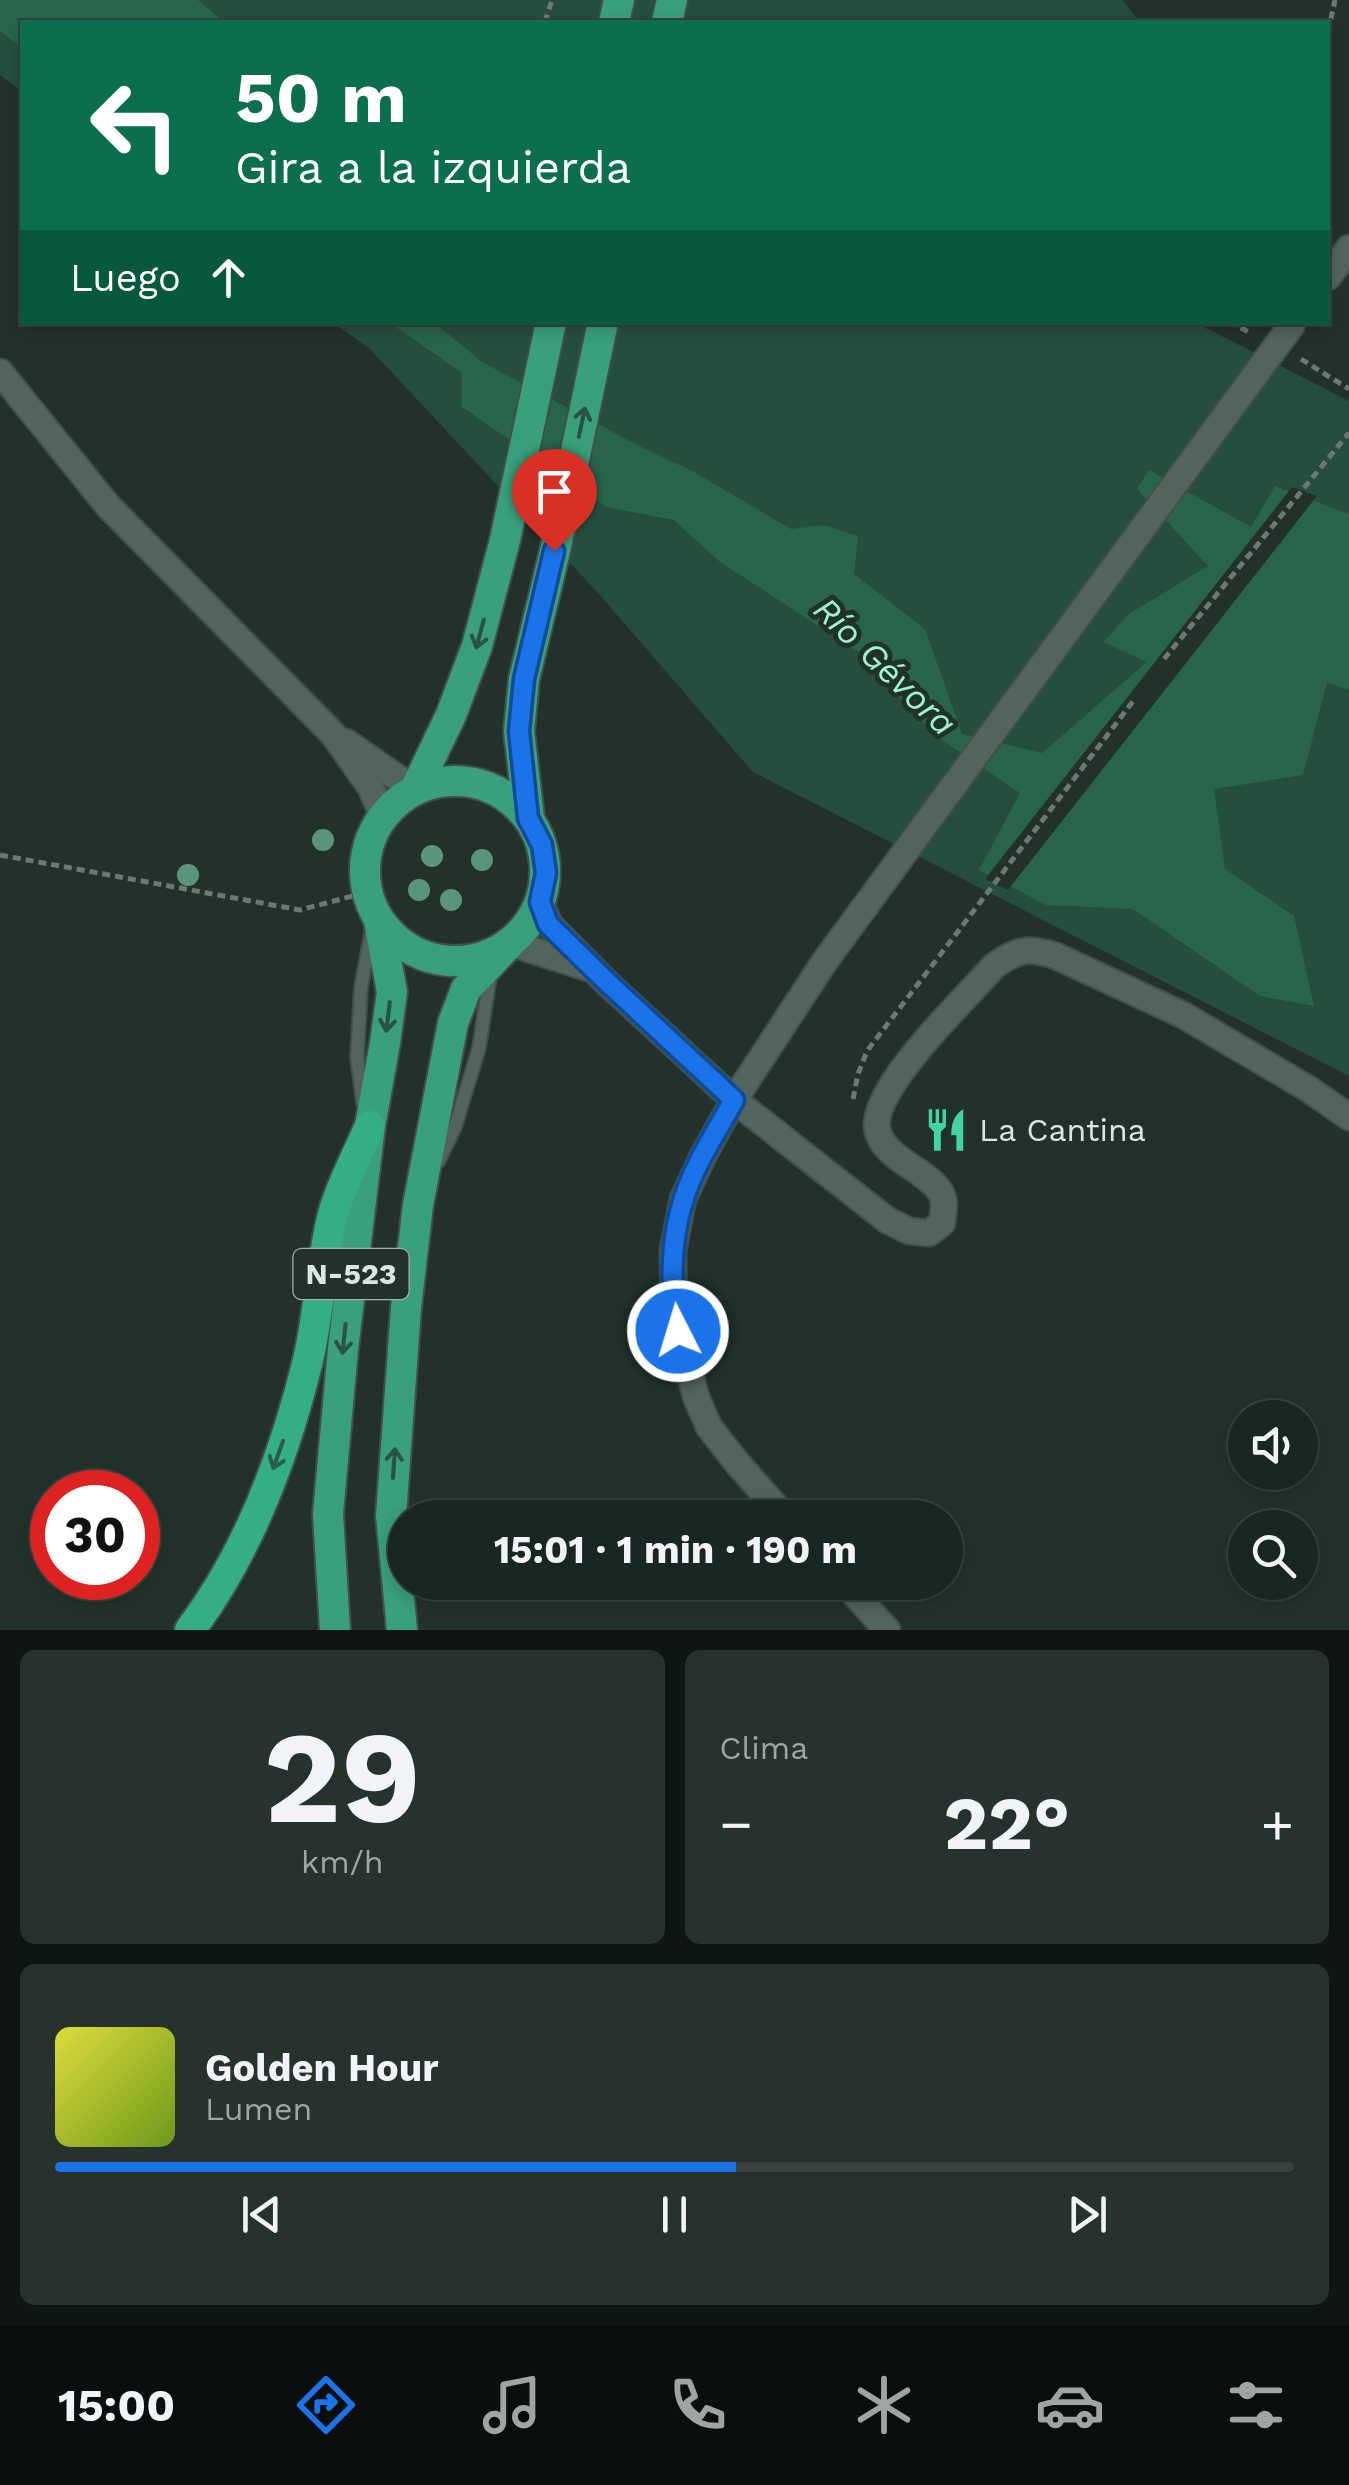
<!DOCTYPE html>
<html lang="es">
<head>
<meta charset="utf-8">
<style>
  :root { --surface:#1a2620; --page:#27322d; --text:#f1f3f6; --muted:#9fa5a5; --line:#38433e; --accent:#1a73e8 }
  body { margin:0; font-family:"Work Sans",sans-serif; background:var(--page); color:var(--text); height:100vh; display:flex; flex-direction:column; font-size:38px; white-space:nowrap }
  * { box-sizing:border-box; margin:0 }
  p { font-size:32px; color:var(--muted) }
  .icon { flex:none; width:55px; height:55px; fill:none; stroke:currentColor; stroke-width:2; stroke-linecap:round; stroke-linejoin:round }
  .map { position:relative; height:1630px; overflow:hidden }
  .side { display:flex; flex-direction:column; gap:20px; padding:20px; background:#0e1512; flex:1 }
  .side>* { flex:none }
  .hud { position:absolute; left:20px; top:20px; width:1310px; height:305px; border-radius:0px; box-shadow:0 5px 15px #0003,0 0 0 2px var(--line); background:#0b6e4f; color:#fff; overflow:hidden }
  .tools { position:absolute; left:1228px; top:1400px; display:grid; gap:20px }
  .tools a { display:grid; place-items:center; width:90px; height:90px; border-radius:50%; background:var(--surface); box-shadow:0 5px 15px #0003,0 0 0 2px var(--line); font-size:50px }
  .speed { position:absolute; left:30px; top:1470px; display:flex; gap:20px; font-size:50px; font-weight:700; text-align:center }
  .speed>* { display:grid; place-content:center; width:130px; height:130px; border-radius:50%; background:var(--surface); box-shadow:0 5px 15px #0003,0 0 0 2px var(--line); line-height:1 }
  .speed .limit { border:15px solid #d22; background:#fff; color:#111 }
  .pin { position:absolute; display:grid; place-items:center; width:85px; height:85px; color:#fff; margin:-102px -42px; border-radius:50% 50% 50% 0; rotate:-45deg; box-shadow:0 0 10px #0007 }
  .pin .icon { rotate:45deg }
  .me { position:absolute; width:110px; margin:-55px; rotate:355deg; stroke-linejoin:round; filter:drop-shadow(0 0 8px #0008) }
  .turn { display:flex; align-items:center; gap:35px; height:210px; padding:0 50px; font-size:45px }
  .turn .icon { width:130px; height:130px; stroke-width:2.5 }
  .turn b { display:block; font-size:70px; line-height:85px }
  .then { display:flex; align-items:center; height:95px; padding:0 50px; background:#0003; gap:20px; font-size:38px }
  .big { font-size:75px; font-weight:700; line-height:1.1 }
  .side .card { flex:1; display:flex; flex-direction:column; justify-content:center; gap:15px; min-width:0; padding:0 35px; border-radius:15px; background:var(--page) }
  .side .dial { align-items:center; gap:0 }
  .dial b { font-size:130px; line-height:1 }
  .song { display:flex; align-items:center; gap:30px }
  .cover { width:120px; height:120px; border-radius:15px; background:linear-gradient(135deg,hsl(60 70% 55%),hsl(80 70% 35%)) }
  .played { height:10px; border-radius:5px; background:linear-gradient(90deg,var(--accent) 55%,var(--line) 55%) }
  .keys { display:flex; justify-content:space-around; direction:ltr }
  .heat { display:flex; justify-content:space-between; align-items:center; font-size:55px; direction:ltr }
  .side .tiles { flex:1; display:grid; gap:20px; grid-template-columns:1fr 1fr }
  .card:last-child { grid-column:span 2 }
  .trip { position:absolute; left:388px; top:1500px; width:575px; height:100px; border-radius:50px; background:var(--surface); box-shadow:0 5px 15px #0003,0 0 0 2px var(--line); font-weight:700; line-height:100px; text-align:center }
  .tabs { display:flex; height:160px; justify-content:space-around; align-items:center; background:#0a0f0d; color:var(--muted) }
  .tabs .icon { width:70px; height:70px }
  .tabs .on { color:var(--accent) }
  .tabs b { font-size:45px; color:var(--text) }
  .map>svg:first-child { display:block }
  .green { fill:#264e3e }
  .water { fill:#29654d }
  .pier { fill:#22322b }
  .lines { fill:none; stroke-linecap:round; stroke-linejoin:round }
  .service-casing { stroke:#414f49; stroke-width:16 }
  .minor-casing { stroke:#414f49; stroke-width:29 }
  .trunk-casing { stroke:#414f49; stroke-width:34 }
  .motorway-casing { stroke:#414f49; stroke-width:34 }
  .path { stroke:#6b7973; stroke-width:5; stroke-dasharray:8 5; stroke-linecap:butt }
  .service { stroke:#52645c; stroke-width:12 }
  .minor { stroke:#52645c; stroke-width:25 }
  .trunk { stroke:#3a9f7b; stroke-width:30 }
  .motorway { stroke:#34ae83; stroke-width:30 }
  .minor-bridge-casing { stroke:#414f49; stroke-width:29; stroke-linecap:butt }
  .minor-bridge { stroke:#52645c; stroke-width:25 }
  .tree { fill:#5b947c }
  .oneway { stroke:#295343 }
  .oneway2 { stroke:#285d4a }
  .route-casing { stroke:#114b97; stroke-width:25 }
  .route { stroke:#1a73e8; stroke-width:18 }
  .labels { text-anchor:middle; stroke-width:10; stroke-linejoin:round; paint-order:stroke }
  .shield { fill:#22322b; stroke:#a4b0aa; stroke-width:2.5 }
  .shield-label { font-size:30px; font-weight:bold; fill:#dce6e1 }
  .poi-label { font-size:32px; fill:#dce6e1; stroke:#22322b; text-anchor:start }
  .water-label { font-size:35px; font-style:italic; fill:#9bf6cf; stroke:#22322b }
</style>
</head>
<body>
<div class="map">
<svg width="1349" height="1630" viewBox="0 0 1349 1630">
  <rect width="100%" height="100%" fill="#22322b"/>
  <g class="green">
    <polygon points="0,0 1122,0 1140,22 22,22 22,92 0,75"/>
    <polygon points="334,323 1196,323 1349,401 1349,1076 753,772 599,594 370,349"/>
  </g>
  <g class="water">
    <polygon points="0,0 198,0 224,22 22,22 22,48 0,31"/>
    <polygon points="357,323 435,323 482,362 637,445 694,472 791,529 824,525 858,536 854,574 925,629 962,734 1042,753 1147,662 1103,642 1129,614 1208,566 1137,489 1149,470 1251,527 1275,486 1349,514 1349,690 1327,682 1303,775 1214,789 1225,869 1294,916 1314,1006 1260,996 1133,909 1046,905 979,870 1020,793 945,742 912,713 863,655 720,562 674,520 606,507 462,407 462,373 393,325 360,325"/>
  </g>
  <polygon class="pier" points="1292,487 1317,496 1008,890 985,879"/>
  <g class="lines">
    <g class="service-casing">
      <g id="service">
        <polyline points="363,1103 357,1057 361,987 371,934"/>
        <polyline points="438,1162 455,1127 479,1048 491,970"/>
      </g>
    </g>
    <g class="minor-casing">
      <g id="minor">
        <polyline points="1328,277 1349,248"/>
        <polyline points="0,372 109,507 333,734 371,788 382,814"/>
        <polyline points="346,742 415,790"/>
        <path d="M540 902 549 924 605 981 734 1100 887 1220 909 1231 929 1233 942 1223C943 1213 946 1202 941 1193 927 1169 880 1158 877 1127 873 1086 966 998 994 966 1018 949 1028 947 1056 956L1183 1015 1307 1088 1349 1117"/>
        <polyline points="510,943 591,969"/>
        <polyline points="786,1518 738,1464 709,1427 696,1397 674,1311 673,1250 683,1199 704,1154 734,1100 825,961"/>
        <polyline points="844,1582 887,1630"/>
      </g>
    </g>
    <g class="trunk-casing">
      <g id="trunk">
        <polyline points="614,22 619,0"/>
        <polyline points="667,22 672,0"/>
        <circle cx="455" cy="871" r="90"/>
        <polyline points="415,790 451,715 477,646 505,540 551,322"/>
        <polyline points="529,818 519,731 524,679 555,551 603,322"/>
        <polyline points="335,1630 328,1514 343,1349 370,1126 385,1043 392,992 379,921"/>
        <polyline points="402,1630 391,1516 406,1308 418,1205 453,1023 466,989 510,943"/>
      </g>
    </g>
    <g class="motorway-casing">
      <path id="motorway" d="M190 1630C249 1552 285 1454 308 1360 319 1313 321 1264 332 1218 339 1190 358 1153 370 1126"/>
    </g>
    <g class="path">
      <polyline points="545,22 552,0"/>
      <polyline points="1328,32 1335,0"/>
      <polyline points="1229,322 1251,333"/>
      <polyline points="1301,359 1349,389"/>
      <polyline points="1164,659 1349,433"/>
      <polyline points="0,855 300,910 364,893"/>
      <polyline points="853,1099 858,1074 867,1051 1134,700"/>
    </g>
    <use href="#service" class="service"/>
    <use href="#minor" class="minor"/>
    <use href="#trunk" class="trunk"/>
    <use href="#motorway" class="motorway"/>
    <g class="minor-bridge-casing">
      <polyline id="minor-bridge" points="825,961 1294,322"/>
    </g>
    <use href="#minor-bridge" class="minor-bridge"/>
  </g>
  <g class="tree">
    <circle cx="323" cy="840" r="11"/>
    <circle cx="432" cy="856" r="11"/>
    <circle cx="482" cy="860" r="11"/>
    <circle cx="188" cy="875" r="11"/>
    <circle cx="419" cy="890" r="11"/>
    <circle cx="451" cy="900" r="11"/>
  </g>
  <defs><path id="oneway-shaft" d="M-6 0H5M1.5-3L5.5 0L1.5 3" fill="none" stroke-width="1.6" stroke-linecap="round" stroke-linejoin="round" transform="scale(2.5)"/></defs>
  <g class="oneway">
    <use href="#oneway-shaft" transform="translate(582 422) rotate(-78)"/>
    <use href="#oneway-shaft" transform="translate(480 634) rotate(105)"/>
    <use href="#oneway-shaft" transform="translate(388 1017) rotate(97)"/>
    <use href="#oneway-shaft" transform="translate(344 1339) rotate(96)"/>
    <use href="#oneway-shaft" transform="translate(394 1463) rotate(-86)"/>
  </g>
  <use class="oneway2" href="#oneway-shaft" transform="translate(278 1455) rotate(110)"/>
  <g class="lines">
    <g class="route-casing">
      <path id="route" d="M554 551 524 679 519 731 528 818 542 845 546 873 540 902 548 924 606 981 734 1100C716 1132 695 1164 684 1198 670 1240 670 1289 678 1331"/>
    </g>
    <use href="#route" class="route"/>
  </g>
  <defs>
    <g id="restaurant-bare" transform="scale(3.45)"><path d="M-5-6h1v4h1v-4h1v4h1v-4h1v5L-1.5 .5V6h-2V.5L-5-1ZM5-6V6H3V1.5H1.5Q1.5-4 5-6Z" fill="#42d4a1" stroke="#22322b" stroke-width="2.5" paint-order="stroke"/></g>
  </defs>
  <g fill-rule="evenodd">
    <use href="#restaurant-bare" x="946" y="1130"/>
  </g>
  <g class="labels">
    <rect class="shield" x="293.5" y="1249" width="115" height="50" rx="8"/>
    <g class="shield-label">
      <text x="351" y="1284">N-523</text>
    </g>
    <g class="poi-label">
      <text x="979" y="1141">La Cantina</text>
    </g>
    <g class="water-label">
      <text transform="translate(885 666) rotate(44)" y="12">Río Gévora</text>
    </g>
  </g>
</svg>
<div class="tools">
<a><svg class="icon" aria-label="sound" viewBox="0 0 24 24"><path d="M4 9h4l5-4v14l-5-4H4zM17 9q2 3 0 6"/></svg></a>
<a><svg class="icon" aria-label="search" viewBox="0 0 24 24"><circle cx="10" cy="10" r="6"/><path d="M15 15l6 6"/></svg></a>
</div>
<div class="speed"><div class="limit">30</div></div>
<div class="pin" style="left:554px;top:551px;background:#d93025"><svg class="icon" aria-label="arrive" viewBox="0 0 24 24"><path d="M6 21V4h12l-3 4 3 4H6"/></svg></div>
<svg class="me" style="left:678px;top:1331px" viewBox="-20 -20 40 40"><circle r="17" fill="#1a73e8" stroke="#fff" stroke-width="3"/><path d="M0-11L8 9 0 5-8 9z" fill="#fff"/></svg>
<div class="trip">15:01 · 1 min · 190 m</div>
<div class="hud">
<div class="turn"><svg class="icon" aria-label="left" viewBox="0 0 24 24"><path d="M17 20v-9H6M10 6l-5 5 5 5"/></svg><div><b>50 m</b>Gira a la izquierda</div></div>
<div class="then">Luego<svg class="icon" aria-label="ahead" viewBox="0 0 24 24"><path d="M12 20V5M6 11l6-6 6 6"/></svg></div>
</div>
</div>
<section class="side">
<div class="tiles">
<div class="card dial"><b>29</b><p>km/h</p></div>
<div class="card"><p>Clima</p>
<div class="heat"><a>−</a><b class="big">22°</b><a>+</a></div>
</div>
<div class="card">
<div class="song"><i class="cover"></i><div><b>Golden Hour</b><p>Lumen</p></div></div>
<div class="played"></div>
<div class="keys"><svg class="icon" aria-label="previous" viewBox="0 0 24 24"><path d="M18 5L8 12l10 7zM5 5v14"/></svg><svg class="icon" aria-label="pause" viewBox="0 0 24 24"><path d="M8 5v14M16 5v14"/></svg><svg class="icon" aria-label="next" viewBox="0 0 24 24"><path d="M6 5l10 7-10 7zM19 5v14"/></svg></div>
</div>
</div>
</section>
<nav class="tabs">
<b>15:00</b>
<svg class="icon on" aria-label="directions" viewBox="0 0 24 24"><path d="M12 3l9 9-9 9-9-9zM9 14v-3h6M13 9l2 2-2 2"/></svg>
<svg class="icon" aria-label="music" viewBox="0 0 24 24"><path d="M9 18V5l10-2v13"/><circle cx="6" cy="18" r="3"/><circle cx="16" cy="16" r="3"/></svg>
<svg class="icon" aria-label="phone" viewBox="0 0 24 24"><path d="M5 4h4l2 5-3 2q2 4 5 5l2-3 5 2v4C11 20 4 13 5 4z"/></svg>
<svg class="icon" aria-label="climate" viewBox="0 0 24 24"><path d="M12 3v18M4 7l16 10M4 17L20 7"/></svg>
<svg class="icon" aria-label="car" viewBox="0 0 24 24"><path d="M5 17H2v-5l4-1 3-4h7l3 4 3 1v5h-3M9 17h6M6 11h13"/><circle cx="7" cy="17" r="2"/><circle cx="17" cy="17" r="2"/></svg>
<svg class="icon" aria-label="filters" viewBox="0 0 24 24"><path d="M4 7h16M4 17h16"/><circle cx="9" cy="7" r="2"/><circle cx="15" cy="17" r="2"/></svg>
</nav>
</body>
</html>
